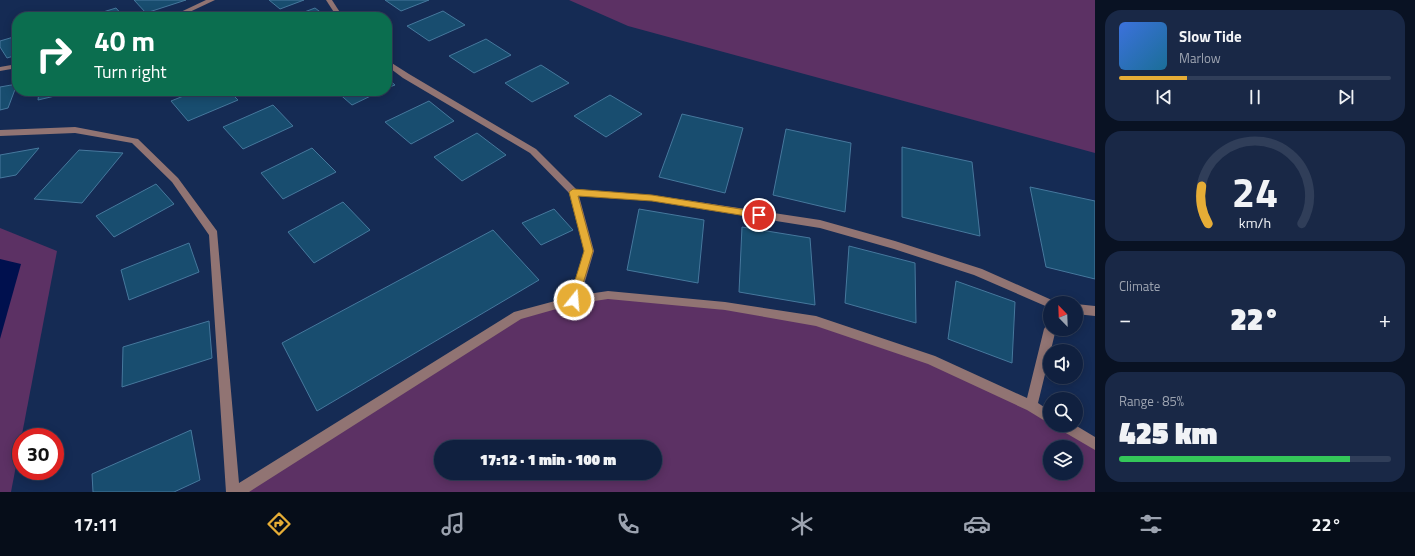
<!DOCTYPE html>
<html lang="en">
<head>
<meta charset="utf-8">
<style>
  :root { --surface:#10203f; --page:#192846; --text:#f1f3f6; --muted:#9ca3b0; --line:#303e59; --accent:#e6ad36 }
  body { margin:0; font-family:"Titillium Web",sans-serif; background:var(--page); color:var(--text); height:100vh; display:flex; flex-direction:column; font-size:15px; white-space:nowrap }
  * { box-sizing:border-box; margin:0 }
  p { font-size:13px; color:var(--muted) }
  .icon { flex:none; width:22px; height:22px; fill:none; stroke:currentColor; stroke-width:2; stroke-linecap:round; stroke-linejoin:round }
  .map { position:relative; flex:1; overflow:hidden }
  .panel { display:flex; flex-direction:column; gap:10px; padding:10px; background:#091223; width:320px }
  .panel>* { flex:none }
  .banner { position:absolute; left:12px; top:12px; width:380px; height:84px; border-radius:16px; box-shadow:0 2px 10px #0003,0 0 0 1px var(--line); background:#0b6e4f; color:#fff; overflow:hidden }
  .needle { width:26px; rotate:337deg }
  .tools { position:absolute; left:1043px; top:296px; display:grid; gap:8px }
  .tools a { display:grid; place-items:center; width:40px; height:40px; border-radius:50%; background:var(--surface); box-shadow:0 2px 10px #0003,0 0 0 1px var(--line); font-size:20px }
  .speed { position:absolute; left:12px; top:428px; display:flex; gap:8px; font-size:20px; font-weight:700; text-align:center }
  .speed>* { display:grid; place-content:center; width:52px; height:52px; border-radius:50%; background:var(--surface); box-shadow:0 2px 10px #0003,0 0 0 1px var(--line); line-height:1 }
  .speed .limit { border:6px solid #d22; background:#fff; color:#111 }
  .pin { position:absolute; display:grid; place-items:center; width:34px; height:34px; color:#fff; margin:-17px; border:2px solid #fff; border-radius:50%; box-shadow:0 1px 4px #0007 }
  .me { position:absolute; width:44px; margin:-22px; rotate:17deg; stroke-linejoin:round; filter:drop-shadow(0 0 3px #0008) }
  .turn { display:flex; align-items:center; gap:14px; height:84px; padding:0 16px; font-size:18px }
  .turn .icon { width:52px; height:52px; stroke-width:2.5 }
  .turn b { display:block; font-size:28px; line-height:34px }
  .big { font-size:30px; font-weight:800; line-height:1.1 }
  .panel .card { flex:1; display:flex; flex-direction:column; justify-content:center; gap:6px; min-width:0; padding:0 14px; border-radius:16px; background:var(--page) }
  .panel .dial { align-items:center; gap:0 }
  .dial svg { height:104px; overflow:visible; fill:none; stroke:var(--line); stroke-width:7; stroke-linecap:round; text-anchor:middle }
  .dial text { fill:var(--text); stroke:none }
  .song { display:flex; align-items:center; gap:12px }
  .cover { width:48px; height:48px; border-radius:6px; background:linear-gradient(135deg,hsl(220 70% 55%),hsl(200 70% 35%)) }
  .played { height:4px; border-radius:2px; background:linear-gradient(90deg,var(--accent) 25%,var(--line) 25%) }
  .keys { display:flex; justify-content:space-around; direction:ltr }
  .heat { display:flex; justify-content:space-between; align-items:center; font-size:22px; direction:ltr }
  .charge { height:6px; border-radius:3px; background:linear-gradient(90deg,#34c759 85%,var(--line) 0) }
  .trip { position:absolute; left:434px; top:440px; width:228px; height:40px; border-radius:20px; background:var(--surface); box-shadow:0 2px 10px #0003,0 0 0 1px var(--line); font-weight:800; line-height:40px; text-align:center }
  .menu { display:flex; height:64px; justify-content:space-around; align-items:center; background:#060d19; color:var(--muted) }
  .menu .icon { width:28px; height:28px }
  .menu .on { color:var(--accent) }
  .menu b { font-size:18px; color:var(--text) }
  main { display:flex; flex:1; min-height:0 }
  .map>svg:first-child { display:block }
  .green { fill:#5c3164; fill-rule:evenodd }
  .water { fill:#00104e }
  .building { fill:#184d6f; stroke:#46789d }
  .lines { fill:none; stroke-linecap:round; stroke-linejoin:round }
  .minor { fill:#917473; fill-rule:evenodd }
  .route { fill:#e6ad36; stroke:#967023 }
</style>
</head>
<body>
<main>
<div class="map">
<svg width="1095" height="492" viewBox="0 0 1095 492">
  <rect width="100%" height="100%" fill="#152b54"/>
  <g class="green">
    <polygon points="569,0 1095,0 1095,153 628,26"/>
    <polygon points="0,228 57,251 11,492 0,492"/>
    <path d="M608 295 816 321 931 360 1050 418V425H1063L1095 444V492H237L518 315ZM441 447H655V473H441ZM1050 447H1076V473H1050Z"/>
  </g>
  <polygon class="water" points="0,259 21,264 0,339"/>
  <g class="building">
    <polygon points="134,0 186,0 146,13"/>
    <polygon points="269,0 304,0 280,9"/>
    <polygon points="385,0 429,0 401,11"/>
    <polygon points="116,8 124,17 87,17"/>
    <polygon points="315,8 327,17 291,17"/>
    <polygon points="443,11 465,25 429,41 407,26"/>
    <polygon points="17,36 17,55 7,58 0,47 0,41"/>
    <polygon points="486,39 511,55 474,73 449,56"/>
    <polygon points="541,65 569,83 532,102 505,83"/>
    <polygon points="387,78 395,85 387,88"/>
    <polygon points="17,84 8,108 0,110 0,87"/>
    <polygon points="39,91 76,91 38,100"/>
    <polygon points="196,91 229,91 238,100 188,121 171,101"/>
    <polygon points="336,91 381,91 352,105"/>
    <polygon points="610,95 642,114 606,137 574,116"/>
    <polygon points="429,101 454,121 411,144 385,122"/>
    <polygon points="273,105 293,126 243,149 223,127"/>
    <polygon points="682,114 743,128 725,193 659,177"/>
    <polygon points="786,129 851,143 845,212 773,195"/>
    <polygon points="477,133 506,155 462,181 434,157"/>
    <polygon points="902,147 972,162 980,236 902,217"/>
    <polygon points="39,148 16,175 0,178 0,155"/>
    <polygon points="312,148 336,172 283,199 261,173"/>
    <polygon points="79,150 123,153 82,203 34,199"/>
    <polygon points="156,184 174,204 114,237 96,216"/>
    <polygon points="1030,187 1095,201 1095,279 1046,267"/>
    <polygon points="343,202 370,230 314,263 288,232"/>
    <polygon points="554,209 573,230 541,245 522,223"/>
    <polygon points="639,209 704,220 698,283 627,270"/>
    <polygon points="742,227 810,238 815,305 739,292"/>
    <polygon points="493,230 539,280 317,411 282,343"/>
    <polygon points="189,243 199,272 129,300 121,270"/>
    <polygon points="849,246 915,263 916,323 845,303"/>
    <polygon points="956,281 1015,302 1012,363 948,339"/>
    <polygon points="209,321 212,358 122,387 123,347"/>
    <polygon points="191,430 200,480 174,492 93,492 92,474"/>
  </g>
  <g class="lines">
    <g class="minor">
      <polygon points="206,0 215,0 179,17 170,17"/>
      <polygon points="326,0 332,0 343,17 337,17"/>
      <polygon points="387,60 409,74 536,149 576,189 652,195 820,220 895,241 982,269 1054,301 1055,303 1050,303 1050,308 974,275 894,249 820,228 652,201 579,196 594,251 581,295 608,291 725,302 816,316 935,356 1027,398 1044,329 1046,326 1050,324 1050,329 1056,329 1038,403 1050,411 1050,424 1027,410 928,364 816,326 725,310 608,299 574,304 521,319 249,492 226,492 209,235 172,182 132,143 75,133 0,136 0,130 75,127 138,139 178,178 217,231 239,483 514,312 570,297 584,251 569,193 530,153 403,78 387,66"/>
      <polygon points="17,64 17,68 0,71 0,67"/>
      <polygon points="1076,304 1095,306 1095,316 1076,314"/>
      <polygon points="1057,425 1075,425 1095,437 1095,450 1059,429"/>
    </g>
  </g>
  <polygon class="route" points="573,189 652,195 759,212 763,215 759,218 652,201 578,196 593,251 578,300 574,304 569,300 584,251 569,192"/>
</svg>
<div class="tools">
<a><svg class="needle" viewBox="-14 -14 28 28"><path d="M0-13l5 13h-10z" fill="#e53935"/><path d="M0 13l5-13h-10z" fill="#9ca3b0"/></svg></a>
<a><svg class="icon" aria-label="sound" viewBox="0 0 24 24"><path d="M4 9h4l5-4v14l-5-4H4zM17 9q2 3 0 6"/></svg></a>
<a><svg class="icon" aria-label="search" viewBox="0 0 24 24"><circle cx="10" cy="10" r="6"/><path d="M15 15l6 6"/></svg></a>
<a><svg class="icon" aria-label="layers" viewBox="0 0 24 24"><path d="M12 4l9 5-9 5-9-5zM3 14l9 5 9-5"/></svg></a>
</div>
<div class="speed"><div class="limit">30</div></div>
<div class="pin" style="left:759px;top:215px;background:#d93025"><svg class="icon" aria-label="arrive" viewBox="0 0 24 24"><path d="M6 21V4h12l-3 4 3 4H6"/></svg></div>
<svg class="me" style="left:574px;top:300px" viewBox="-20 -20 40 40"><circle r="17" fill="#e6ad36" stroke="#fff" stroke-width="3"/><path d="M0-11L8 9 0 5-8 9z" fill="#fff"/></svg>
<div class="trip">17:12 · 1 min · 100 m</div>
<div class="banner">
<div class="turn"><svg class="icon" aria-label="right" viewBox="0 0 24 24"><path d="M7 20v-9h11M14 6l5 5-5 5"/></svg><div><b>40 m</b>Turn right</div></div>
</div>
</div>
<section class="panel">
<div class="card">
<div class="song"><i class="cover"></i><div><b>Slow Tide</b><p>Marlow</p></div></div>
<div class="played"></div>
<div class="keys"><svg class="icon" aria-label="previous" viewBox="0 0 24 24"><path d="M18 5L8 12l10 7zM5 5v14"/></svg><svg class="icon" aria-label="pause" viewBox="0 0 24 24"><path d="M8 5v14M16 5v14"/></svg><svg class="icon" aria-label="next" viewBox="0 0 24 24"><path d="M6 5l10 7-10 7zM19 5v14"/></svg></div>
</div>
<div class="card dial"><svg viewBox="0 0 100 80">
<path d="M14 69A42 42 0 1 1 86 69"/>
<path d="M14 69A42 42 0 0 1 9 40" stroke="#e6ad36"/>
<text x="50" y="56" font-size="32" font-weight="700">24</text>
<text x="50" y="72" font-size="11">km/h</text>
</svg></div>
<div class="card"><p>Climate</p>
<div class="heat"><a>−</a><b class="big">22°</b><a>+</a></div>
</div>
<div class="card"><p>Range · 85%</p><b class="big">425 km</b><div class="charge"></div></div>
</section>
</main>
<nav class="menu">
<b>17:11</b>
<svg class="icon on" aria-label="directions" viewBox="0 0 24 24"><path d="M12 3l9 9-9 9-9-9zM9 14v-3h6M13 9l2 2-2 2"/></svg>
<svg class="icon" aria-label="music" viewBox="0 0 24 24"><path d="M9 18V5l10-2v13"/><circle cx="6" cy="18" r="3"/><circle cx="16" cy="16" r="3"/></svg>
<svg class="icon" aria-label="phone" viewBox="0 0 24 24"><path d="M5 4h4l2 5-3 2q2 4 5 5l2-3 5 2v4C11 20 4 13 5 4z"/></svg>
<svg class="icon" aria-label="climate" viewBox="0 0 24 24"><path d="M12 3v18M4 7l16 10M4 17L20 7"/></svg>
<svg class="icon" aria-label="car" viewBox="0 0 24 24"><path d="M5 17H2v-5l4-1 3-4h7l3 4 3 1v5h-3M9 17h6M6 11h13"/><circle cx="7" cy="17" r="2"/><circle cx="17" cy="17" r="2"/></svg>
<svg class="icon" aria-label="filters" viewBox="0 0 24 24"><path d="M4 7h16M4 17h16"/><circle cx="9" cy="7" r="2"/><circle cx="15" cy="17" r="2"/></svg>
<b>22°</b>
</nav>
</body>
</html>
